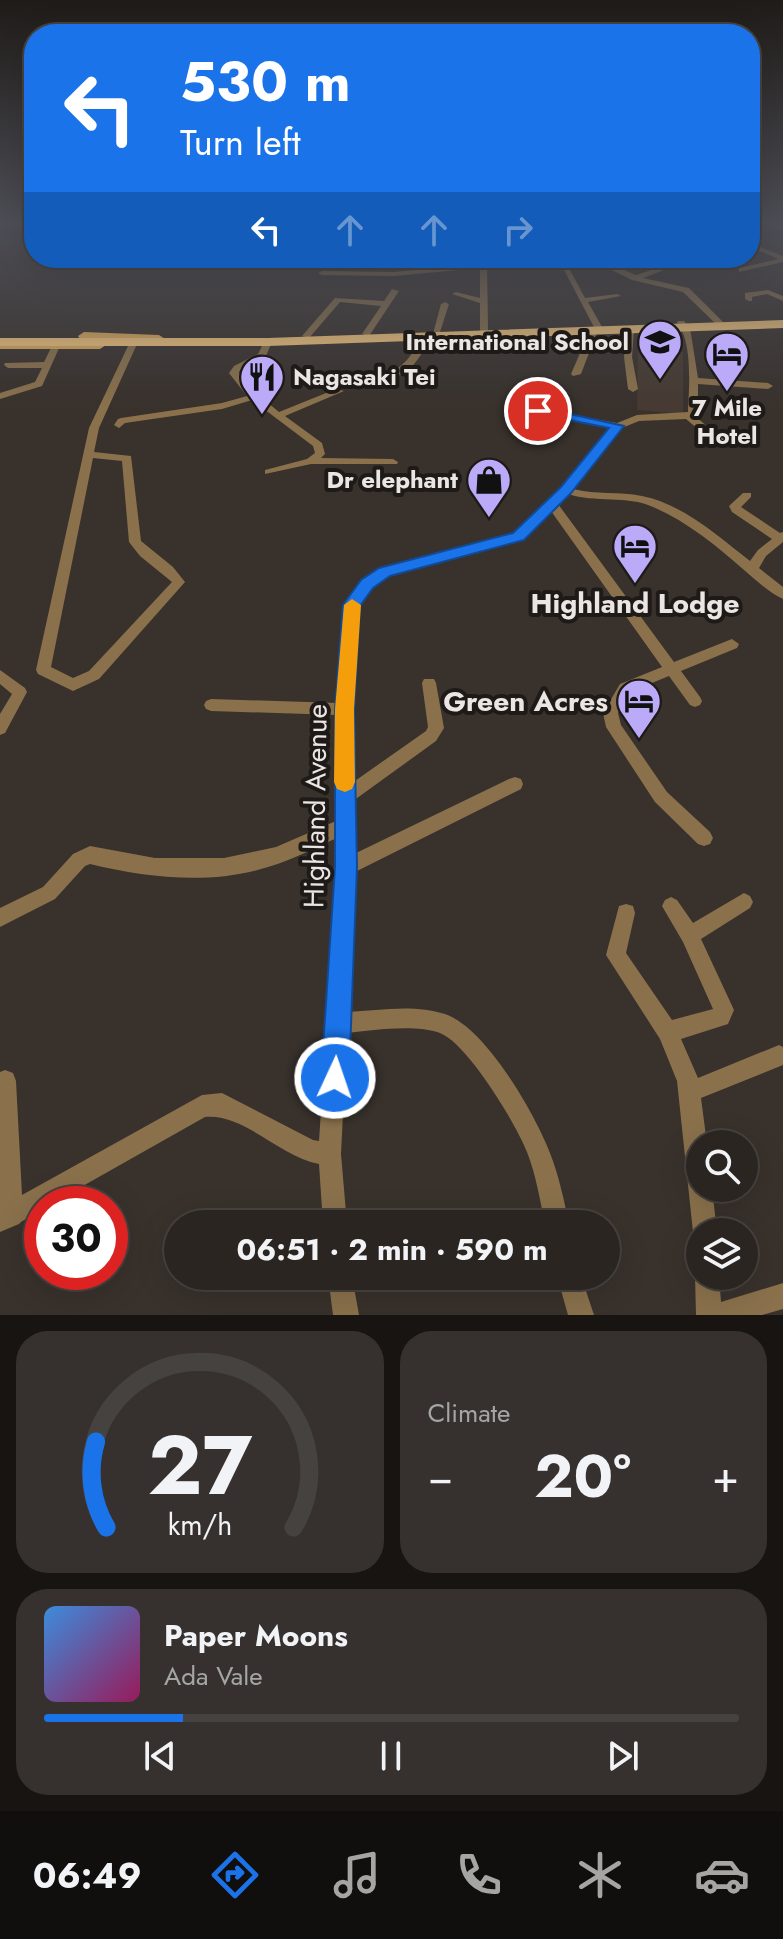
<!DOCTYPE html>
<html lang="en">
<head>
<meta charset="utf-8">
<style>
  :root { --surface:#2a2521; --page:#36312e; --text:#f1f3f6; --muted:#a5a5a5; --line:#46423f; --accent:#1a73e8 }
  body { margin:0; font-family:Jost,sans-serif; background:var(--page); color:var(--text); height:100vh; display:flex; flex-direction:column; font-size:30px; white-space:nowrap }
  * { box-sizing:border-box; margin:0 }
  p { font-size:26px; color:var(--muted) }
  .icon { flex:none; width:44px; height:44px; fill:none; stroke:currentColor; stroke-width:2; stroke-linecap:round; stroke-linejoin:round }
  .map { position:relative; height:1315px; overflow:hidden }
  .side { display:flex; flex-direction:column; gap:16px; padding:16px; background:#171412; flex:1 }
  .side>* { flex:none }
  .banner { position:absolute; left:24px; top:24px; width:736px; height:244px; border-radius:32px; box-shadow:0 8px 32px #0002,0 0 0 2px var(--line); background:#1a73e8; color:#fff; overflow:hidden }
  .buttons { position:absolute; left:686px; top:1130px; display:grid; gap:16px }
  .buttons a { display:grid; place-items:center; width:72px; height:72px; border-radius:50%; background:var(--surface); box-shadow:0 8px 32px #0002,0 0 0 2px var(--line); font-size:40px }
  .speed { position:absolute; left:24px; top:1186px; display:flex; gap:16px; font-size:40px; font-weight:700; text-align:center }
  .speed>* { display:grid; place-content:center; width:104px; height:104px; border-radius:50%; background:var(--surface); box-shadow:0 8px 32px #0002,0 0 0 2px var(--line); line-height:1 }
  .speed .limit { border:12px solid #d22; background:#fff; color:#111 }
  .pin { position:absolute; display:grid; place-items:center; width:68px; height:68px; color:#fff; margin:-34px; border:4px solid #fff; border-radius:50%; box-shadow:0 2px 8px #0007 }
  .me { position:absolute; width:88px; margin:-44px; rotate:3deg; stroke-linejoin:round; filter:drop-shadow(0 0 6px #0008) }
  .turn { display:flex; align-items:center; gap:28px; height:168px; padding:0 24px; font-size:36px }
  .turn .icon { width:104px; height:104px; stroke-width:2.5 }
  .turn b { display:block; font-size:56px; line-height:68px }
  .lanes { display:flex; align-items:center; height:76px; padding:0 24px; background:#0003; justify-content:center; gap:40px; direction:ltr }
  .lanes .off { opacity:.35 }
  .big { font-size:60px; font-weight:700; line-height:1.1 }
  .side .tile { flex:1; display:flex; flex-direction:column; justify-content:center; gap:12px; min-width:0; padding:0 28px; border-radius:32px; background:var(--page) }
  .side .dial { align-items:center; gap:0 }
  .dial svg { height:208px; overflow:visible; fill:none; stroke:var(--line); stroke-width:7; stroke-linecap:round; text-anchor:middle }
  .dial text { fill:var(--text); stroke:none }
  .song { display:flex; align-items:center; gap:24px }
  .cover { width:96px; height:96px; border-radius:12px; background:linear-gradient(135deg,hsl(210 70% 55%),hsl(330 70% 35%)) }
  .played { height:8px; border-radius:4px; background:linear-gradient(90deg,var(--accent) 20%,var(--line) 20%) }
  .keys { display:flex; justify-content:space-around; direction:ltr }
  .heat { display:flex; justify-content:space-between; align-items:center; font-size:44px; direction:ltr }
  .side .tiles { flex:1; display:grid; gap:16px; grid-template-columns:1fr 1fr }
  .tile:last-child { grid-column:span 2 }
  .trip { position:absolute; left:164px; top:1210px; width:456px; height:80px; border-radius:40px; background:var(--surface); box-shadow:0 8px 32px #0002,0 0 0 2px var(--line); font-weight:700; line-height:80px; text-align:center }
  .tabs { display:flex; height:128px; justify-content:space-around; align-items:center; background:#110f0d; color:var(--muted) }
  .tabs .icon { width:56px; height:56px }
  .tabs .active { color:var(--accent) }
  .tabs b { font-size:36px; color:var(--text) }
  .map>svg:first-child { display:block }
  .built { fill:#463a32 }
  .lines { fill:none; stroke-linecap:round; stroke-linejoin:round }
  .street { fill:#8a714c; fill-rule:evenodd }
  .primary { fill:#e0ae5c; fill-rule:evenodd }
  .highway { fill:#f9c97d; fill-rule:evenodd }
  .route { fill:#1a73e8; stroke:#114b97; stroke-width:2 }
  .slow { fill:#f59e0b }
  .labels { text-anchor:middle; stroke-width:8; stroke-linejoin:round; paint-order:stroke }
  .far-poi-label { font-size:24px; font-weight:bold; fill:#ebe6e3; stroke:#1d1a18; text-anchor:end }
  .poi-label { font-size:28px; font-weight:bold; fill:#ebe6e3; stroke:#1d1a18 }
  .street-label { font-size:28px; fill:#ebe6e3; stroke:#1d1a18 }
</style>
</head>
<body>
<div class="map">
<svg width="783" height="1315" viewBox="0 0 783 1315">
  <rect width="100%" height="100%" fill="#38312c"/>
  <polygon class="built" points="638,351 683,352 683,414 637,410"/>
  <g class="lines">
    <g class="street">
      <polygon points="770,222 778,222 783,226 783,231"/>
      <polygon points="750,243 783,256 783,262 739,272 739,268 779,259 750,247"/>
      <polygon points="481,258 487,259 488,331 484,333 480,331 480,303 452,294 456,292 480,298 480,268 394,276 322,275 318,273 322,271 394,272 480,264"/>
      <polygon points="587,258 596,258 636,275 664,266 664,270 643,278 689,288 723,322 716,324 683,292 632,280"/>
      <polygon points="563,268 569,268 585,298 617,294 621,296 588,302 602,327 601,329 594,327"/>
      <polygon points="392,289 399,291 369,336 362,334 381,306 340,302 309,338 302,336 335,298 384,301"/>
      <polygon points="768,290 783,296 783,301 767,294 752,297 752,301 749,301 745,299 745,293"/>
      <polygon points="445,302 449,304 440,332 433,334 441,304"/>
      <path d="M678 321H684L690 328 698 378 768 383 773 386 768 389 698 384V414L695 416 721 438 733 442V446L713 442 686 419 639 421 622 428 573 489C596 495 619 491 642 496 683 504 719 537 750 561L758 550 772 539 732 512 729 506 743 493H751V497L741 507 780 533 783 532V542L766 556 759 568 783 587V599C769 593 755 579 744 570 717 546 686 521 653 507 627 495 595 503 568 494L558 504 674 662 732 639 739 644 737 648 681 671 700 697 702 701 700 705 695 707 690 705 669 676 630 692 618 713 621 725 667 792 710 832 713 838 710 844 704 846 698 844 655 802 606 727 603 713 620 684 662 667 551 511 523 539 389 575 371 587 363 598 356 623 351 743 352 783 426 731 428 727 422 683 424 679H434L436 683 444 728 436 741 353 801 354 854 509 779 515 777 521 779 523 784 521 789 355 872 348 1012C379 1010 415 1004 445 1014 486 1028 535 1114 550 1153 559 1176 564 1200 569 1224H545C540 1200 536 1175 527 1152 516 1124 468 1044 440 1033 415 1024 373 1030 347 1033L341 1154 347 1224H323L319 1164C280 1157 244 1113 205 1117L51 1204H42V1209L21 1222 19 1224 0 1232V1072L5 1070 13 1073 16 1081 22 1195 202 1095 222 1093 313 1140 319 1141 337 867V838C314 848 292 860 268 867 211 885 148 878 90 864L85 866 55 899 0 927V908L43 887 73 854 90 846 155 858H224L276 847 336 821 337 715 211 711 206 709 204 705 206 701 211 699 338 703C339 671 336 622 352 594 359 583 370 576 381 569L515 533 562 488 611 428 538 414 535 413V409L617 423 637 415 688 412C689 389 693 341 677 323Z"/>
      <polygon points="627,328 634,330 632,357 638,389 633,392 628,389 624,357"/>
      <polygon points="590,330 597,332 581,374 573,376 571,374"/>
      <path d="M422 335 429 337C422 358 407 379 383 379V375C404 368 413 355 422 335Z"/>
      <polygon points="268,339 272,342 265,358 240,370 239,373 250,388 279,412 336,389 344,391 285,416 322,443 325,454 321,458 393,459 398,462 397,464 311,464 265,474 265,470 307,459 315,453 313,446 252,400 222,409 125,423 119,428 114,425 118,419 121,418 222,403 247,396 229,373 234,366 258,354 264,342"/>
      <path d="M133 341 137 344 99 428 94 452 131 456 141 541 173 567 185 582 99 679 73 691 38 674 36 670 89 428 129 344ZM93 458 122 461 129 542 140 556 172 582 89 671 73 678 51 667Z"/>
      <polygon points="53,344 60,346 42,386 0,399 0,393 35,382 42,368 8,368 4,365 5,363 44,362"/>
      <polygon points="0,670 25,688 27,692 5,733 0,735 0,714 12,694 0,684"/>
      <polygon points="744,893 750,896 753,902 750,908 701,939 734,1010 728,1024 681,1039 698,1078 779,1045 783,1047 783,1065 701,1098 707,1144 700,1144 700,1188 712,1188 717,1232 700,1232 700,1242 696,1241 693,1232 677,1081 660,1039 606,955 619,906 626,904 633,906 635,913 626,953 672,1020 713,1009 683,942 662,906 665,900 671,897 677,900 693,923"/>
      <polygon points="700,1266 700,1276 719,1276 721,1302 783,1283 783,1309 762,1315 696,1315 695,1276"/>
      <polygon points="328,1276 352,1276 359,1315 333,1315"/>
      <polygon points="557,1276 581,1276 594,1315 568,1315"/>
    </g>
    <g class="primary">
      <polygon points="84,332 159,335 165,339 159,343 80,339 78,336"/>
      <polygon points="0,341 100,341 106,345 100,349 0,349"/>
    </g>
    <polygon class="highway" points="783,320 783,328 268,346 0,346 0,338 268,338"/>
  </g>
  <linearGradient id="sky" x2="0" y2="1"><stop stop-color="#1f1b18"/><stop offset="0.55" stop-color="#4d4e56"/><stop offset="1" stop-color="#4d4e56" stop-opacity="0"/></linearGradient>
  <rect width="783" height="406" fill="url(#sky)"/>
  <polygon class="route" points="538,407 624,426 571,493 524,540 390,576 373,588 360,606 354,709 357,867 349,1078 345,1088 335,1092 325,1088 321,1078 335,867 335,709 343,605 361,580 379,568 513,533 561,487 609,428 534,413 532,411"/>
  <polygon class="slow" points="352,599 361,605 354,709 355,782 352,789 345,792 337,789 334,782 335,709 344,605"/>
  <defs>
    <g id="school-pin" transform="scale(2.3)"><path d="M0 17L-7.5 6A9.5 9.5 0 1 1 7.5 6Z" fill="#baaaf7" stroke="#1d1a18"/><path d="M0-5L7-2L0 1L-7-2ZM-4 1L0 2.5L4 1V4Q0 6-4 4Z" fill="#111"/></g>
    <g id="hotel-pin" transform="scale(2.3)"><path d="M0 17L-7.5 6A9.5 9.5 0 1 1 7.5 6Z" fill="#baaaf7" stroke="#1d1a18"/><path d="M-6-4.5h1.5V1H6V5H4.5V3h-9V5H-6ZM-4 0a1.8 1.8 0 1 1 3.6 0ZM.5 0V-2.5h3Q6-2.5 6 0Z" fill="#111"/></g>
    <g id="restaurant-pin" transform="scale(2.3)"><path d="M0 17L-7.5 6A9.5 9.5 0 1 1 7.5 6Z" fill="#baaaf7" stroke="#1d1a18"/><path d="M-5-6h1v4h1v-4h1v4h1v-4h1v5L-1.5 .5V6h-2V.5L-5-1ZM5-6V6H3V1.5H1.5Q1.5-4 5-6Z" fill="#111"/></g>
    <g id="shop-pin" transform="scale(2.3)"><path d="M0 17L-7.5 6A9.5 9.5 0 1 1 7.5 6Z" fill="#baaaf7" stroke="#1d1a18"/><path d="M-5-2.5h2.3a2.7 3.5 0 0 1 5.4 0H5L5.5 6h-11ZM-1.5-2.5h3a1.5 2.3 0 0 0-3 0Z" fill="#111"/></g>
  </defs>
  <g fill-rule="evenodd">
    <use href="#school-pin" x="660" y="342"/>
    <use href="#hotel-pin" x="727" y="354"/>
    <use href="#restaurant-pin" x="262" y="377"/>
    <use href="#shop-pin" x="489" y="480"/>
    <use href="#hotel-pin" x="635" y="546"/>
    <use href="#hotel-pin" x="639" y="701"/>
  </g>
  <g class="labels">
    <g class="far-poi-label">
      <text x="629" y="350">International School</text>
      <text x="293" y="385" text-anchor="start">Nagasaki Tei</text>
      <text x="727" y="416" text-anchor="middle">7 Mile<tspan x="727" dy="28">Hotel</tspan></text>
      <text x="458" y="488">Dr elephant</text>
    </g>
    <g class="poi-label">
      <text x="635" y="613">Highland Lodge</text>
      <text x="608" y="711" text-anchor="end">Green Acres</text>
    </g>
    <g class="street-label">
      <text transform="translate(315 806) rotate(-89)" y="10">Highland Avenue</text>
    </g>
  </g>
</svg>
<div class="buttons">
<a><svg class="icon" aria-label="search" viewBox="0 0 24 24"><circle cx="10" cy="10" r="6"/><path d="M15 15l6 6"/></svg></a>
<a><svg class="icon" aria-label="layers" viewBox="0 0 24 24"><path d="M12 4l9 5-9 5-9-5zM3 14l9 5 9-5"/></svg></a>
</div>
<div class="speed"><div class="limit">30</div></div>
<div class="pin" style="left:538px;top:411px;background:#d93025"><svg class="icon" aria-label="arrive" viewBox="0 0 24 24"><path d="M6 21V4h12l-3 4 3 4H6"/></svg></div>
<svg class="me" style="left:335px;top:1078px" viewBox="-20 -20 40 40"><circle r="17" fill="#1a73e8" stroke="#fff" stroke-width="3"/><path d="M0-11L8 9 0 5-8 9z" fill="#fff"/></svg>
<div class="trip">06:51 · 2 min · 590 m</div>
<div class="banner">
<div class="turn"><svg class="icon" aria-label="left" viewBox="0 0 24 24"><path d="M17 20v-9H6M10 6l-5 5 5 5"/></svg><div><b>530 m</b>Turn left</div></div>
<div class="lanes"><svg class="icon" aria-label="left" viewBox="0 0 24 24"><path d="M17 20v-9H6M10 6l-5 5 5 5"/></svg><svg class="icon off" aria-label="ahead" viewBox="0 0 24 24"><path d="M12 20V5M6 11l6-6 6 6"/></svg><svg class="icon off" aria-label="ahead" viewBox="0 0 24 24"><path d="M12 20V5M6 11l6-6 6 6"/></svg><svg class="icon off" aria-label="right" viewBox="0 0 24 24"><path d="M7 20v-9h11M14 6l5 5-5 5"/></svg></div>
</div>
</div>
<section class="side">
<div class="tiles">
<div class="tile dial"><svg viewBox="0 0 100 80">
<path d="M14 69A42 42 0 1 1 86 69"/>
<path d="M14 69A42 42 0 0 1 10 36" stroke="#1a73e8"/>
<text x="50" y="56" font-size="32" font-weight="700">27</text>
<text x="50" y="72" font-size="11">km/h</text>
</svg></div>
<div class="tile"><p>Climate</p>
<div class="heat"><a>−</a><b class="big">20°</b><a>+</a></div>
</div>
<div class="tile">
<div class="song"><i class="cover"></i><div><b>Paper Moons</b><p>Ada Vale</p></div></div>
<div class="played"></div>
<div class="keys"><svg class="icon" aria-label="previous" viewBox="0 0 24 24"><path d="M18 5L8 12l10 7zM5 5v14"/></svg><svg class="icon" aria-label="pause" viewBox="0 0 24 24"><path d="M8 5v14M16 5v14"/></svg><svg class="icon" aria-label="next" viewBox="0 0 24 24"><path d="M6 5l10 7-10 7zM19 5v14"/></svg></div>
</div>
</div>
</section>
<nav class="tabs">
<b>06:49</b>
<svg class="icon active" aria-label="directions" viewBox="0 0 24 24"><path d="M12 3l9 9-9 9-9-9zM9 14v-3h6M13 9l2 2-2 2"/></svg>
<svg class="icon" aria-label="music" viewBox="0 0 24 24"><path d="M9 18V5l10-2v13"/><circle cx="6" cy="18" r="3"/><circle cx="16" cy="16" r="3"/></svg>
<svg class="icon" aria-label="phone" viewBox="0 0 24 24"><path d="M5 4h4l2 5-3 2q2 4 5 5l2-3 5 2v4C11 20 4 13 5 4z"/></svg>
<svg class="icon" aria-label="climate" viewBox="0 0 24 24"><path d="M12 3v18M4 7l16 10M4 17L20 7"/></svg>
<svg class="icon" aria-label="car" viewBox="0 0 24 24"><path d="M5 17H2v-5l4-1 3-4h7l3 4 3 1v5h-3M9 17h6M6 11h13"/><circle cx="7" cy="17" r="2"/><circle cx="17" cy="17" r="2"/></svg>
</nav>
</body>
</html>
